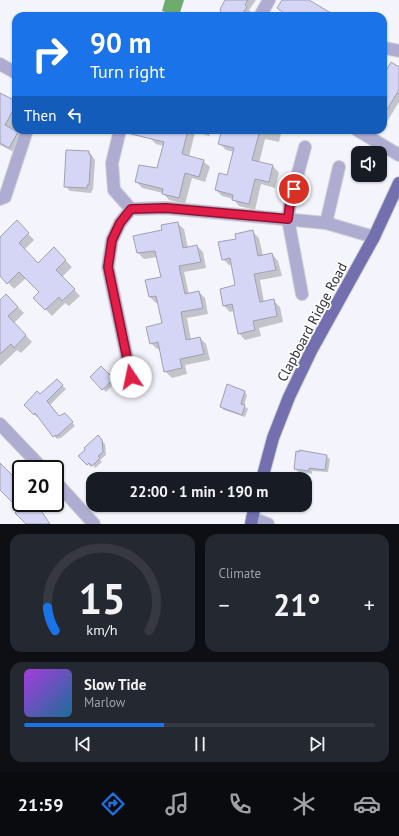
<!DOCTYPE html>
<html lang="en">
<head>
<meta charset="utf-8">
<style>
  :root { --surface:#171b24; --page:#242831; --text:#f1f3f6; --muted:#9ea1a6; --line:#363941; --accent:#1a73e8 }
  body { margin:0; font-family:"PT Sans",sans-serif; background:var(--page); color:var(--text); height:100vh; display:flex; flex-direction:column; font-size:15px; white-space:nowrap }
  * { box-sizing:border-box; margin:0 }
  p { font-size:13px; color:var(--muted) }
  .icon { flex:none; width:22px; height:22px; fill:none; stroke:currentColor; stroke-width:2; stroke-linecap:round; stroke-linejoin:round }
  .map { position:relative; height:524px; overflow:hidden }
  .details { display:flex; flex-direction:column; gap:10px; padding:10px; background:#0d0f14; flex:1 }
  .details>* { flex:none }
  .hud { position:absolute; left:12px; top:12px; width:375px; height:122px; border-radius:12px; box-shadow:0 1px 3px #0004; background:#1a73e8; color:#fff; overflow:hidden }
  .tools { position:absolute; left:351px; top:146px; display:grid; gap:8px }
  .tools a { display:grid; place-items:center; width:36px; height:36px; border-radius:8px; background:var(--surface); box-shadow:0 1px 3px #0004; font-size:20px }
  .speed { position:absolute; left:12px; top:460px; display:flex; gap:8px; font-size:20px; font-weight:700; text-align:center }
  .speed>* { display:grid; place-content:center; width:52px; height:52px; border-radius:50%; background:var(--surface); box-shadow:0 1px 3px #0004; line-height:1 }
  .speed .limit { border:2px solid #111; border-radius:6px; background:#fff; color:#111 }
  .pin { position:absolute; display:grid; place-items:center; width:34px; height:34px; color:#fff; margin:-17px; border:2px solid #fff; border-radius:50%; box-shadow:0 1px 4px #0007 }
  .me { position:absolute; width:44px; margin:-22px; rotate:349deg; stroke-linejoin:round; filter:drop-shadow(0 0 3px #0008) }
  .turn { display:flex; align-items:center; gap:14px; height:84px; padding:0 12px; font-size:18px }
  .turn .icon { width:52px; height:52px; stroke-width:2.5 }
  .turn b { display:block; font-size:28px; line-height:34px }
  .then { display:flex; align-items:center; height:38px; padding:0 12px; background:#0003; gap:8px; font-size:15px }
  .big { font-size:30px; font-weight:600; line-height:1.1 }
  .details .widget { flex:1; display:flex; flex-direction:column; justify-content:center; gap:6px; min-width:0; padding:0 14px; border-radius:12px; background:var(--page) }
  .details .dial { align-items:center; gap:0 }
  .dial svg { height:104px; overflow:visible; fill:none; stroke:var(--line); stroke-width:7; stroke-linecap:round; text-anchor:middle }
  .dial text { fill:var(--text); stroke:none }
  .song { display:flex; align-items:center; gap:12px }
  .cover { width:48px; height:48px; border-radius:6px; background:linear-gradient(135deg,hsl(280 70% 55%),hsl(200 70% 35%)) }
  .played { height:4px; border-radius:2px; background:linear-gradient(90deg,var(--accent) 40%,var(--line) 40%) }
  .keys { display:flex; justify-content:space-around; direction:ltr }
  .heat { display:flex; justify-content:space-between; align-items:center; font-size:22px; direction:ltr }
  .details .tiles { flex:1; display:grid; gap:10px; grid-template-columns:1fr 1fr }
  .widget:last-child { grid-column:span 2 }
  .trip { position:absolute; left:86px; top:472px; width:226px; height:40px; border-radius:12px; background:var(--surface); box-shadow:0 1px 3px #0004; font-weight:600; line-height:40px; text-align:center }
  .tabs { display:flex; height:64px; justify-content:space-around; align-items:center; background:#090b0e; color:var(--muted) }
  .tabs .icon { width:28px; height:28px }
  .tabs .selected { color:var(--accent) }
  .tabs b { font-size:18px; color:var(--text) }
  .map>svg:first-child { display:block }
  .water { fill:#6dac6d }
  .shadow { fill:#0003 }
  .building { fill:#d5d5f6; stroke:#a0a0b4 }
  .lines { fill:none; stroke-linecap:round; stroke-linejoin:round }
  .minor-casing { stroke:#d0d0d8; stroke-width:14 }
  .major-casing { stroke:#d0d0d8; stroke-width:14 }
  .minor { stroke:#aeadd1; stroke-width:12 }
  .major { stroke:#7470af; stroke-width:12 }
  .route-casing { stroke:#92132f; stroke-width:10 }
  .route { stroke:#e11d48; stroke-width:7 }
  .labels { text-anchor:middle; stroke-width:3.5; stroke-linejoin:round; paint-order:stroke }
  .street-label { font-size:14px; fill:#2b2b32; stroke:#fff }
</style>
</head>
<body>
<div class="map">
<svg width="399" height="524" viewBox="0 0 399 524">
  <rect width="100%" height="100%" fill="#f4f4fd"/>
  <polygon class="water" points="165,0 184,0 179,16 162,11"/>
  <g class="shadow">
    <polygon points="226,0 256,0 249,10 251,12 249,16 219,16"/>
    <polygon points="399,68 399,102 383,128 383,75 384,75"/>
    <polygon points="0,100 16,103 16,123 12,130 17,133 23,139 16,153 0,145"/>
    <polygon points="152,130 202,130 201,134 195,132 189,157 203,161 210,167 205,182 192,178 185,204 169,200 163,193 142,188 136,181 158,170 164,146 156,144 150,138"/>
    <polygon points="204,130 211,130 209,136 203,134"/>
    <polygon points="223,130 282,130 279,142 265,139 259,163 273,166 279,173 275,188 261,184 255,210 239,206 233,199 222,196 216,190 228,177 234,152 226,150 220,144"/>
    <polygon points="89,152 95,160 93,190 92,190 91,193 70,191 65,186"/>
    <polygon points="17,222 34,240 24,250 38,264 54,249 72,267 62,277 80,296 69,306 65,303 52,316 35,298 40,292 26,278 14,289 0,274 0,238"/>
    <polygon points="177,223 184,229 188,248 197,246 203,252 206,268 184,272 189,294 199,292 205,298 208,314 187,318 191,340 200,338 206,344 210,360 185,365 187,374 172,378 165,371 160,349 157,349 151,343 164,324 159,303 156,303 150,297 146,281 162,278 157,257 144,259 138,253 163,231"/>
    <polygon points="252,231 259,238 263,256 272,254 278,261 282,276 260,280 264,302 273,300 280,307 283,322 259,328 261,336 245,340 239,333 234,311 230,312 224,306 236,286 232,265 229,265 223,259 238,239"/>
    <polygon points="6,295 24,313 14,323 32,342 21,353 17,350 0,366 0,301"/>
    <polygon points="101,367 116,382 106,392 91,377"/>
    <polygon points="57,380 66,389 50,405 60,417 68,417 75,426 61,438 60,438 57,439 38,416 37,417 26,405 40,396"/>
    <polygon points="244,391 247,395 244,406 248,409 245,417 224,410 221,407"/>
    <polygon points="98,437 105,444 106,455 100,460 102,462 95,468 93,465 91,467 80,456"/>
    <polygon points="326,456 330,459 328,472 312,471 312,474 298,472 295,469"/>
    <polygon points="0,464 19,484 21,483 21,503 42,503 47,508 42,513 50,524 28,524 20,509 0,489"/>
    <polygon points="122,505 136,505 128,512"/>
  </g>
  <g class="building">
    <polygon points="225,0 248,0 245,5 247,7 241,16 218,16 221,10 220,9"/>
    <polygon points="282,0 309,0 336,16 288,16 277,8"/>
    <polygon points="391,62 399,67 399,90 383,116 383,76"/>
    <polygon points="0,93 16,101 16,105 5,125 18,132 9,148 0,143"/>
    <polygon points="132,130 188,130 182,154 204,160 199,177 185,173 179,198 162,194 163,189 135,182 139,165 157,168 164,142 131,134"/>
    <polygon points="222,130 260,130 252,160 273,165 269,182 255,179 249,204 232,200 233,195 215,190 219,173 227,175 234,148 218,144"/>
    <polygon points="66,150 89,151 89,154 91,155 89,185 87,185 87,188 64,187"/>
    <polygon points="17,220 29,233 19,243 38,263 54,247 66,260 56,270 75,289 62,301 59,297 45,310 33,298 39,292 19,272 7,284 0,276 0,237"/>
    <polygon points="178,222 183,248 197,245 201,262 179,266 185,294 199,291 203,308 181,312 186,340 200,337 204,354 180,359 182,368 164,372 158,342 150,344 146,327 162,323 156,296 149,297 145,280 161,277 157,260 155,251 137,253 133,236 162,230 161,225"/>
    <polygon points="253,230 258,256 272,253 276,270 254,274 260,302 274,299 277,316 253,321 255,330 238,334 232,304 223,306 220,289 235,285 230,258 222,260 218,242 236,239 235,234"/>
    <polygon points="6,294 18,307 8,316 26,335 14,348 11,344 0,354 0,300"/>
    <polygon points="101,366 114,379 102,390 90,377"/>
    <polygon points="57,379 63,385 47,401 59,416 65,413 73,422 57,436 56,435 53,437 35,413 34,415 24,405 37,391 40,394"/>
    <polygon points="227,384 245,391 241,404 245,405 242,415 220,407"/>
    <polygon points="98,435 102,440 103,452 98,456 100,458 92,466 89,463 87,465 78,456 85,450 84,448"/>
    <polygon points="299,450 327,455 325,470 309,468 309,471 294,469 296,451 299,452"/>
    <polygon points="0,463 21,484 21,503 46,503 40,509 50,524 26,524 15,513 19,509 0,490"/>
  </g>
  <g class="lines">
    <g class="minor-casing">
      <g id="minor">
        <polyline points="260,16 269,0"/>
        <polyline points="383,50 385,48 399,51"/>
        <polyline points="0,64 16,73"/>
        <polyline points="120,130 112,163 114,190 131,209 120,223 112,240 108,267 131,377"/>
        <polyline points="357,130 399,155"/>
        <polyline points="0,199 5,197 27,130"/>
        <polyline points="131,209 166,208 326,223 374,237"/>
        <polyline points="326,223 339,167"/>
        <polyline points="302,294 288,219 290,203 305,147"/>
        <polyline points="0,424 43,469"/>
        <polyline points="55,481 94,524"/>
        <polyline points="252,518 268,524"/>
      </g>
    </g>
    <g class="major-casing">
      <g id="major">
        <polyline points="262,479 273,438 289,397 312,349 374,237 399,183"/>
        <polyline points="251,524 255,505"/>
      </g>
    </g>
    <use href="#minor" class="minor"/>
    <use href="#major" class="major"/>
  </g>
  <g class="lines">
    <g class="route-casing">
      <polyline id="route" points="131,377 108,267 112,240 120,223 131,209 166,208 288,219 290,203 294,189"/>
    </g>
    <use href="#route" class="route"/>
  </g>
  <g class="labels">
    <g class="street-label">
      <text transform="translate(312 322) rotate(-62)" y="5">Clapboard Ridge Road</text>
    </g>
  </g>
</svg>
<div class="tools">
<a><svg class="icon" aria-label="sound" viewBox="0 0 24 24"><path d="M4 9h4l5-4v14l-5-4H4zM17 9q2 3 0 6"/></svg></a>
</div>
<div class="speed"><div class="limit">20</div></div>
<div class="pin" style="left:294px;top:189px;background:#d93025"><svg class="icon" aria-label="arrive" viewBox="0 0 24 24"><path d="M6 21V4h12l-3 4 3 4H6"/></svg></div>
<svg class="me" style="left:131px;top:377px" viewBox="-20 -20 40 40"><circle r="19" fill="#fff"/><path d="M0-13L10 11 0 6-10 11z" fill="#e11d48"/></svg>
<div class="trip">22:00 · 1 min · 190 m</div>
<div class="hud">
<div class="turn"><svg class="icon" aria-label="right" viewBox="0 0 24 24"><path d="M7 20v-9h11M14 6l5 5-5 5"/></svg><div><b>90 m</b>Turn right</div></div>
<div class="then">Then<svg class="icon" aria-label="left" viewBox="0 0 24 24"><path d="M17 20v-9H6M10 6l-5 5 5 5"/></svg></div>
</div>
</div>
<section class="details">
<div class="tiles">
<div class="widget dial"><svg viewBox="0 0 100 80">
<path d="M14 69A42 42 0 1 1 86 69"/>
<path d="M14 69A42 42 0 0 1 8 51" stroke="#1a73e8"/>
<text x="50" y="56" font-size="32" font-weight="700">15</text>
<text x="50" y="72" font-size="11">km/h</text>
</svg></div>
<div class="widget"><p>Climate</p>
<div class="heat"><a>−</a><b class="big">21°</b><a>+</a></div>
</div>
<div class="widget">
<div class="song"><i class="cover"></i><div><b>Slow Tide</b><p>Marlow</p></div></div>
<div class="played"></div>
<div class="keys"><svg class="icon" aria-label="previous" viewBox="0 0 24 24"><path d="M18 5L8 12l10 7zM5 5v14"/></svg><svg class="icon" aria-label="pause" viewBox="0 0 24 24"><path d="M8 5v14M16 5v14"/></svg><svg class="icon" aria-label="next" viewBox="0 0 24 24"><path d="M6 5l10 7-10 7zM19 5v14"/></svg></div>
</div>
</div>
</section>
<nav class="tabs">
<b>21:59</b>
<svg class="icon selected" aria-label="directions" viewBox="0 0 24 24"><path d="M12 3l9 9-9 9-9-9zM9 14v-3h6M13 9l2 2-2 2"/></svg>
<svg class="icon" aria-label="music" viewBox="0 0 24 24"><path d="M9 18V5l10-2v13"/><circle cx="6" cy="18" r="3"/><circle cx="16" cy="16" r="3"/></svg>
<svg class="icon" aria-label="phone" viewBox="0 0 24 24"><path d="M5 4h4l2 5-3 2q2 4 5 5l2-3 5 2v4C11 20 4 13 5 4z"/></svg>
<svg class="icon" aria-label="climate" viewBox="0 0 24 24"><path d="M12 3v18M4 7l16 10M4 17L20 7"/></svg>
<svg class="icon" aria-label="car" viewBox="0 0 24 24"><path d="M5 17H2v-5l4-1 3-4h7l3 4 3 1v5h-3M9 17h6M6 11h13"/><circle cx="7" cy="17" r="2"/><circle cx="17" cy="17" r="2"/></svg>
</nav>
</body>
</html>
